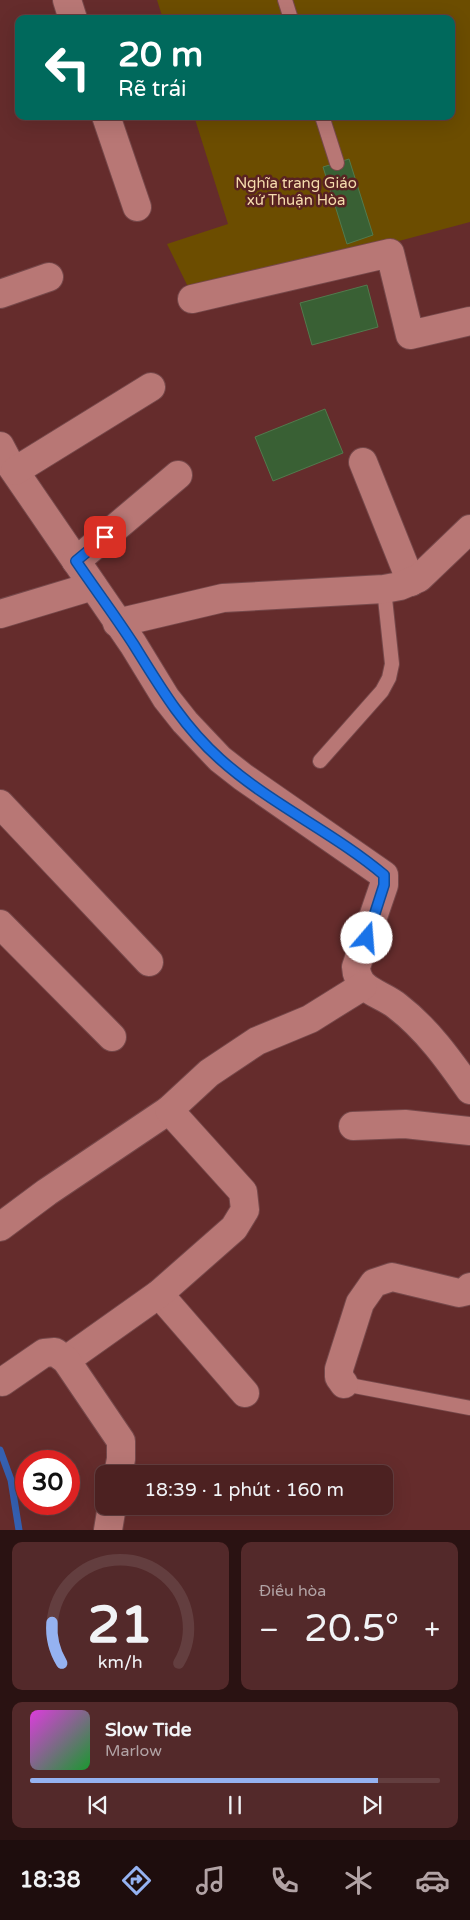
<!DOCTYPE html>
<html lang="vi">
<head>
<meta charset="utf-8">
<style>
  :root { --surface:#4c2121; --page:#53292a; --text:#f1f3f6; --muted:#b2a3a5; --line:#633e3f; --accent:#95b2f1 }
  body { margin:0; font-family:"Varela Round",sans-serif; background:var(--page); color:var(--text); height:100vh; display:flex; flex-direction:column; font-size:19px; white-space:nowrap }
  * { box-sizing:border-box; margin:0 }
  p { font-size:16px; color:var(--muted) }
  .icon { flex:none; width:28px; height:28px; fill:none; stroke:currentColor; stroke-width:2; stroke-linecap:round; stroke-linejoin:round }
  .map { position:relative; height:1530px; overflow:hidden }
  .sheet { display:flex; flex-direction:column; gap:12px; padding:12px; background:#2a1212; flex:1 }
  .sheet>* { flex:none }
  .banner { position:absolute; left:15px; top:15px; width:440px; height:105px; border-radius:10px; box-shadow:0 5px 20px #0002,0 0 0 1px var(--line); background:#00695c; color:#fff; overflow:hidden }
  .speed { position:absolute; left:15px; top:1450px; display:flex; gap:10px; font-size:25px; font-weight:700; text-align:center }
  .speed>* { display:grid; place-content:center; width:65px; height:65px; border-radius:50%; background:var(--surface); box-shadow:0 5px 20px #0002,0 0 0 1px var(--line); line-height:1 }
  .speed .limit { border:8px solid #d22; background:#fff; color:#111 }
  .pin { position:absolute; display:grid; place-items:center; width:42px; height:42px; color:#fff; margin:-21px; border-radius:10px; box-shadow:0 2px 8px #0006 }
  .me { position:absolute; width:55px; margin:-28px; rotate:18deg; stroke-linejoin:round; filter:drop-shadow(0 0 4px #0008) }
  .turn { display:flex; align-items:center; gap:18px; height:105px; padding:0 20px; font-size:22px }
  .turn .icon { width:65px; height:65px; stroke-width:2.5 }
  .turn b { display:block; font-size:35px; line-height:42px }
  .big { font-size:38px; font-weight:600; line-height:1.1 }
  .sheet .card { flex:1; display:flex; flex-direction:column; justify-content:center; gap:8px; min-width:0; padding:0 18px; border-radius:10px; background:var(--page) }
  .sheet .dial { align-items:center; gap:0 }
  .dial svg { height:130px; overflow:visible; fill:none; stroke:var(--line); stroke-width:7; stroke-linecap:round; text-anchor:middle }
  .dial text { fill:var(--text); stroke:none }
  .song { display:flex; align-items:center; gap:15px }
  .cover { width:60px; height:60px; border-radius:8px; background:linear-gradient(135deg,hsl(300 70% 55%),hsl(130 70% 35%)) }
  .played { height:5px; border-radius:2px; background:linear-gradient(90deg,var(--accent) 85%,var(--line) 85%) }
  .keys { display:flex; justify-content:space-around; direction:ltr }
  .heat { display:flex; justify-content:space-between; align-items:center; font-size:28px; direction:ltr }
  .sheet .tiles { flex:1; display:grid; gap:12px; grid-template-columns:1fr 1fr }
  .card:last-child { grid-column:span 2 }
  .trip { position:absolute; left:95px; top:1465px; width:298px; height:50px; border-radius:10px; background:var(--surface); box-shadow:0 5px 20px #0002,0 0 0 1px var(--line); font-weight:600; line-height:50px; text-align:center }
  .tab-bar { display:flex; height:80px; justify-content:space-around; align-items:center; background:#1e0d0d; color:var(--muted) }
  .tab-bar .icon { width:35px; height:35px }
  .tab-bar .current { color:var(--accent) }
  .tab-bar b { font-size:22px; color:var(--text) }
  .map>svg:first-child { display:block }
  .green { fill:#6c4d00 }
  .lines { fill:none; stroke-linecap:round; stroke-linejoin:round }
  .stream { stroke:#3560b1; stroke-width:7 }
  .building { fill:#396034; stroke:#527a4d }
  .lane-casing { stroke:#76484a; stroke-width:16 }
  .street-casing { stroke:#76484a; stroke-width:30 }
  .lane { stroke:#b87775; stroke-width:14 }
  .street { stroke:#b87775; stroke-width:28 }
  .route-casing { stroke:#114b97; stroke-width:12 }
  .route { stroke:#1a73e8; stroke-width:9 }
  .labels { text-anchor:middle; stroke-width:5; stroke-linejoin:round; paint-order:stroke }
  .park-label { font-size:15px; fill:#f5dbac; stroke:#592222 }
</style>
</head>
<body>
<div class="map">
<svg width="470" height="1530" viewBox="0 0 470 1530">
  <rect width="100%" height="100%" fill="#652c2c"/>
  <polygon class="green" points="157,0 470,0 470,222 354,253 191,293 167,244 228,224 194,116 451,116 451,19 163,19"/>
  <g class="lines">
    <polyline class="stream" points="0,1450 11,1480 19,1530"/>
  </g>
  <g class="building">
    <polygon points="349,159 373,235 347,244 323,167"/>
    <polygon points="367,285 378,327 312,345 300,303"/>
    <polygon points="325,409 343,453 273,481 255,437"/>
  </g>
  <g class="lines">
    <g class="lane-casing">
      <g id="lane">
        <polyline points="285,0 291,19"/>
        <polyline points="322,116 337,163"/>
        <polyline points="320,761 382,691 389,678 392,664 384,589"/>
        <polyline points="344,1384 470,1408"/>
      </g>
    </g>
    <g class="street-casing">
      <g id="street">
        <polyline points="67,0 73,19"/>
        <polyline points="106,116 137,207"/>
        <polyline points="0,294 49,277"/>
        <polyline points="192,299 390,253 410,335 470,321"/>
        <path d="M0 446 9 463 133 644 166 698 185 722 220 759 243 777 384 875V885L356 967C357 991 381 993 397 1006 427 1029 449 1060 470 1090"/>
        <polyline points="363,462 411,582"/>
        <polyline points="15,471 151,387"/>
        <polyline points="76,561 178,475"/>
        <polyline points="0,614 93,586"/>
        <polyline points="117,623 223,598 384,589 400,586 419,578 470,529"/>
        <polyline points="0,804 149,962"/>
        <polyline points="0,924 112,1037"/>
        <polyline points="353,1126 405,1124 470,1131"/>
        <polyline points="0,1227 47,1192 169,1110"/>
        <polyline points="159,1294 245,1393"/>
        <polyline points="66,1360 159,1294 234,1228 245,1210 243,1192 169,1110 209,1073 257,1041 310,1019 363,986"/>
        <polyline points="2,1382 44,1353 55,1352 66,1360 121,1441 121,1459 118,1474"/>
        <polyline points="344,1384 339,1377 339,1369 360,1303 374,1283 392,1277 459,1293 467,1291 470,1287"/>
        <polyline points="108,1530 112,1506"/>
      </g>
    </g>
    <use href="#lane" class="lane"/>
    <use href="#street" class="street"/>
  </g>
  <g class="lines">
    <g class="route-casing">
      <path id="route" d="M105 537 76 561C95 589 116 617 134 645 160 687 183 726 220 759 270 804 333 832 384 875V885L367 938"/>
    </g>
    <use href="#route" class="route"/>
  </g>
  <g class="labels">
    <g class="park-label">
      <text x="296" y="188">Nghĩa trang Giáo<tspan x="296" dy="17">xứ Thuận Hòa</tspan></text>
    </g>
  </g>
</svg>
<div class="speed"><div class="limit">30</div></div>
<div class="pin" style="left:105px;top:537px;background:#d93025"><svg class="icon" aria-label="arrive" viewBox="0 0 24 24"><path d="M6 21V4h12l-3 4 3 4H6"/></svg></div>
<svg class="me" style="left:367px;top:938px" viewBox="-20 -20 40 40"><circle r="19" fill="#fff"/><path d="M0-13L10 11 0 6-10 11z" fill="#1a73e8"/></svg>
<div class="trip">18:39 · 1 phút · 160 m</div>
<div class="banner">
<div class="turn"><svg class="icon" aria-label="left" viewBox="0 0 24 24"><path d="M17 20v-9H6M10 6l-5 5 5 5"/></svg><div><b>20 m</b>Rẽ trái</div></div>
</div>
</div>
<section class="sheet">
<div class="tiles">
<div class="card dial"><svg viewBox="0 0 100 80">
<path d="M14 69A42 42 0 1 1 86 69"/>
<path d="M14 69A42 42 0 0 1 8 44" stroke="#95b2f1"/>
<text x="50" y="56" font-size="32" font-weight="700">21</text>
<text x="50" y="72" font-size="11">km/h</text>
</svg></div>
<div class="card"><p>Điều hòa</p>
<div class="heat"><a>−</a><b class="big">20.5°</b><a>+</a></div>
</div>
<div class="card">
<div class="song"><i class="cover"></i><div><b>Slow Tide</b><p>Marlow</p></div></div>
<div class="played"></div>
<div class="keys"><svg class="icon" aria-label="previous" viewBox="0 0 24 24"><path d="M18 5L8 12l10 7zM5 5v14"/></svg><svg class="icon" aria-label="pause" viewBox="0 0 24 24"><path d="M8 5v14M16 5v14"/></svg><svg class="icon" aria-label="next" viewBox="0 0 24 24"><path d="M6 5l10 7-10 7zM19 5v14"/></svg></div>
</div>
</div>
</section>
<nav class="tab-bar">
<b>18:38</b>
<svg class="icon current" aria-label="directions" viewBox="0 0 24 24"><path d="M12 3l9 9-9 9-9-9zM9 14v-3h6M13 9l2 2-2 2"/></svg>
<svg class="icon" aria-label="music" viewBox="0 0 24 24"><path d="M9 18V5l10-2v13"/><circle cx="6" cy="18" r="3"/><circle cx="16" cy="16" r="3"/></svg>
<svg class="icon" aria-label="phone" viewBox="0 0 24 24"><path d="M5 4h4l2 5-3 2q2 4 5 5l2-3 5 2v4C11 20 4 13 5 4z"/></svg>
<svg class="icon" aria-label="climate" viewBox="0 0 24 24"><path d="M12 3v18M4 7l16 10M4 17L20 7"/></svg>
<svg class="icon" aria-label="car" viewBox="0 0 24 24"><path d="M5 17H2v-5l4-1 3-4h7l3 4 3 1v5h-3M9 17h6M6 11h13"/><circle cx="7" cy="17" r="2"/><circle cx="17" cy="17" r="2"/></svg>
</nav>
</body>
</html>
